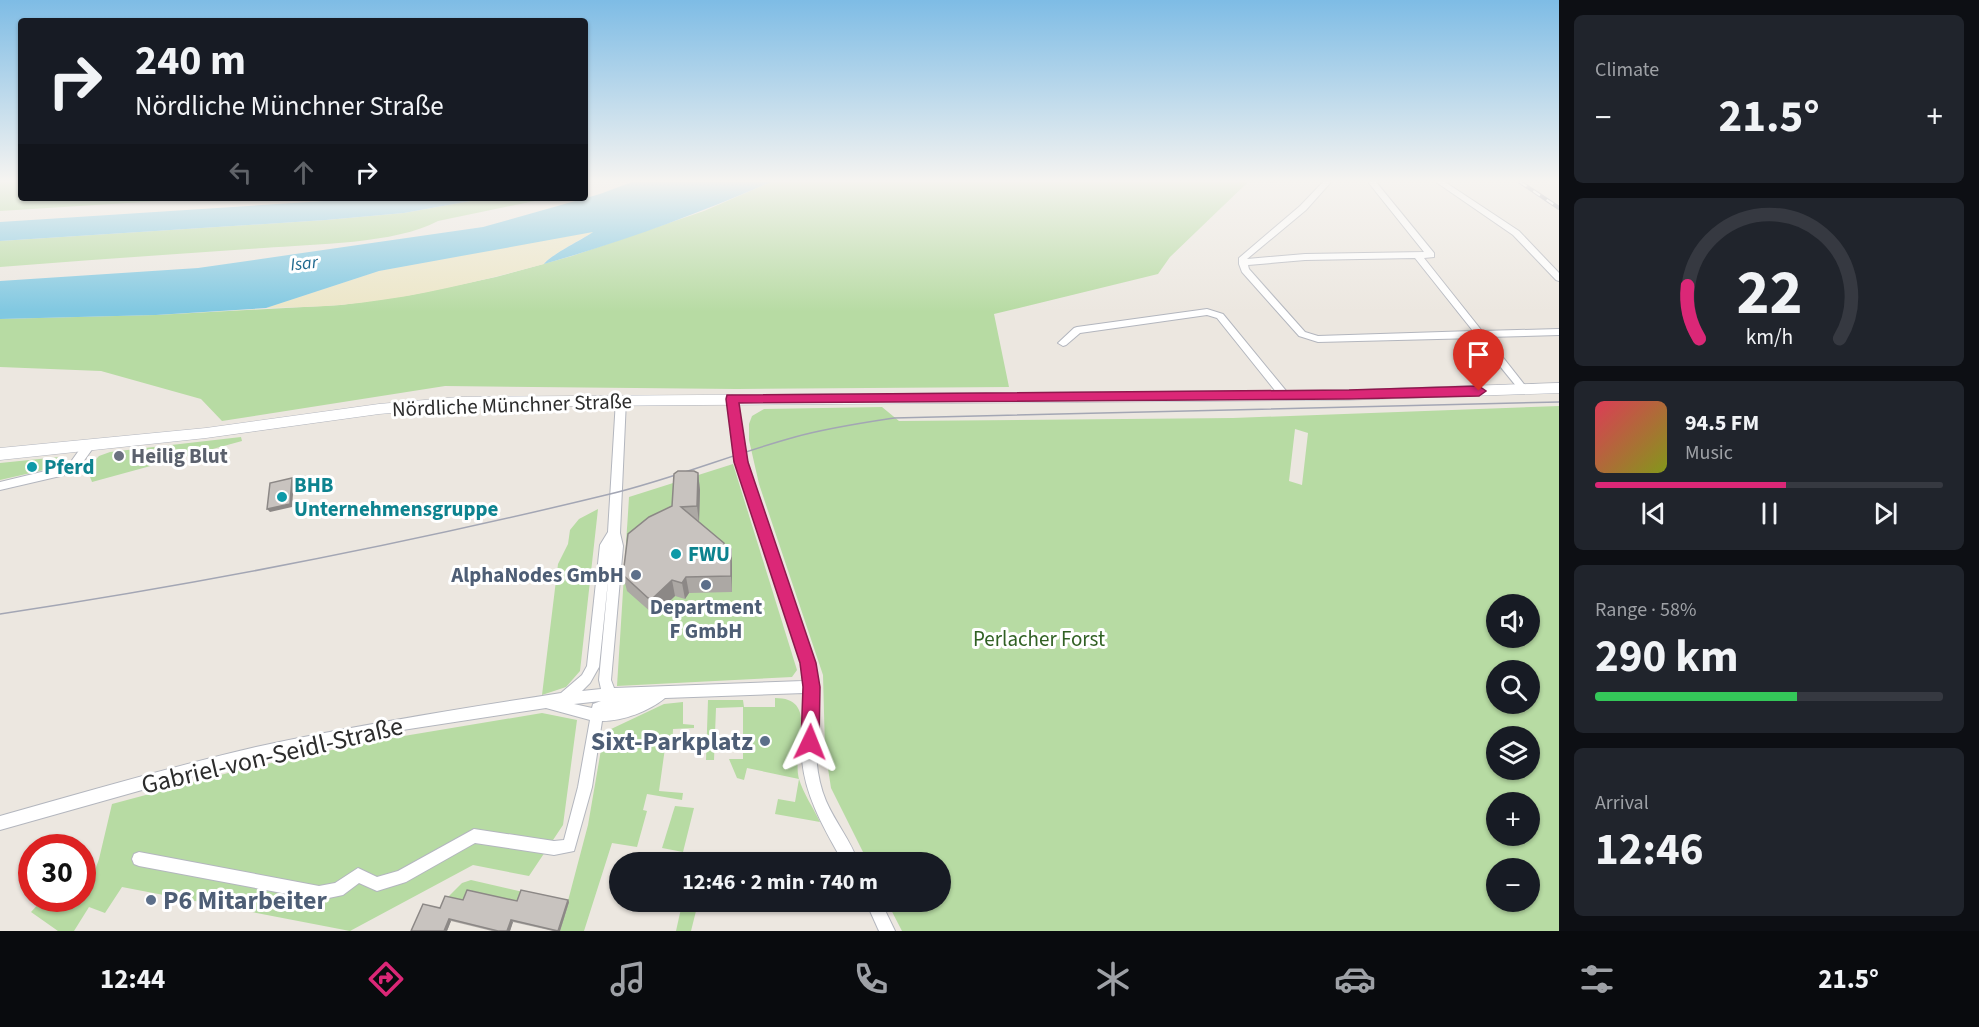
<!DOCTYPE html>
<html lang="en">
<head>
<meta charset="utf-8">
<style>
  :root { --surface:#171b24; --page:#20242c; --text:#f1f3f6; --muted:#9ea1a6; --line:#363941; --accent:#db2777 }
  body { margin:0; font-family:"Source Sans 3",sans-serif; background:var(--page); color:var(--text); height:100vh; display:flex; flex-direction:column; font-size:22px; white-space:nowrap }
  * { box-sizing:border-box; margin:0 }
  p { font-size:20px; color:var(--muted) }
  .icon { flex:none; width:33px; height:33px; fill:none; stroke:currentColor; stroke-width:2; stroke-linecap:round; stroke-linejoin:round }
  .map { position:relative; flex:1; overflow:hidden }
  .details { display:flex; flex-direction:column; gap:15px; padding:15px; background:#0d0f14; width:420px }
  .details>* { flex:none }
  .top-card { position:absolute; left:18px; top:18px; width:570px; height:183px; border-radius:6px; box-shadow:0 2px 4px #0004; background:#171b24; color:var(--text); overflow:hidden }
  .tools { position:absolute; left:1486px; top:594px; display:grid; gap:12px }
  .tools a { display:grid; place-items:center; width:54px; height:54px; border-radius:50%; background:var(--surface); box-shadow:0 2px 4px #0004; font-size:30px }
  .speed { position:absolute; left:18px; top:834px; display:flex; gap:12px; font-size:30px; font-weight:700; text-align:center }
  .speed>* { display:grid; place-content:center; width:78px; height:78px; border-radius:50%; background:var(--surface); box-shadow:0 2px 4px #0004; line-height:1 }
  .speed .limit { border:9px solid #d22; background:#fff; color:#111 }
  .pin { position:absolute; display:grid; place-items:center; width:51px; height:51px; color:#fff; margin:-62px -26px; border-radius:50% 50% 50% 0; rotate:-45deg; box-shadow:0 0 6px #0007 }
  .pin .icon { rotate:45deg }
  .me { position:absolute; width:66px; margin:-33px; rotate:2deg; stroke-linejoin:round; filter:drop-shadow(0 0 4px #0008) }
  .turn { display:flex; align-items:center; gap:21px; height:126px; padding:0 18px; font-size:27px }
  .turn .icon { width:78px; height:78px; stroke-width:2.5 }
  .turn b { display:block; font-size:42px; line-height:51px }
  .lanes { display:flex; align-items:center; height:57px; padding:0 18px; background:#0003; justify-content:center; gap:30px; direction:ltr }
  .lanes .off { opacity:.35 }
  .big { font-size:45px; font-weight:700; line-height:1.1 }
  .details .widget { flex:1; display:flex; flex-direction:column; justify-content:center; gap:9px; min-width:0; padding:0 21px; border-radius:9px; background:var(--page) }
  .details .dial { align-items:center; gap:0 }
  .dial svg { height:156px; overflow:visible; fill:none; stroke:var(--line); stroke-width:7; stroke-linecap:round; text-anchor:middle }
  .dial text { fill:var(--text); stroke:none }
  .song { display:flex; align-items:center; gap:18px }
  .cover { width:72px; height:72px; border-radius:9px; background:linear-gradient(135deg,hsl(350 70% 55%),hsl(70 70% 35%)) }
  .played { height:6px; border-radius:3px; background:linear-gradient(90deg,var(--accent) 55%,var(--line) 55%) }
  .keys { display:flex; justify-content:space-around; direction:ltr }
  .heat { display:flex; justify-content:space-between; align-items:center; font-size:33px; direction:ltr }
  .charge { height:9px; border-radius:4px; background:linear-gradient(90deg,#34c759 58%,var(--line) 0) }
  .trip { position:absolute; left:609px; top:852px; width:342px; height:60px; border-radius:30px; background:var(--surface); box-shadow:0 2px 4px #0004; font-weight:700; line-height:60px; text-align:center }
  .tabs { display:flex; height:96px; justify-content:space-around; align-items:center; background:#090b0e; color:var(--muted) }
  .tabs .icon { width:42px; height:42px }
  .tabs .on { color:var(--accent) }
  .tabs b { font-size:27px; color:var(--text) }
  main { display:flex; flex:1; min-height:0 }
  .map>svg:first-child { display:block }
  .green { fill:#b7dba3; fill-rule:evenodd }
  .sand { fill:#ece6c7 }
  .water { fill:#80c8e1 }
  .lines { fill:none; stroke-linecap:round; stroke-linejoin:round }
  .street-casing { stroke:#b3b6be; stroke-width:2 }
  .secondary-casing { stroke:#b3b6be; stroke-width:1 }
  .street { fill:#fff; fill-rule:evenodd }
  .secondary { fill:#fff; fill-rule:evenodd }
  .tram { stroke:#a3a6b4; stroke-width:1.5 }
  .rail-casing { stroke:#a3a6b4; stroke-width:4 }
  .rail { stroke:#fff; stroke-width:2; stroke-dasharray:8; stroke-linecap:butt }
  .wall { fill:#aca8a4 }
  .shaded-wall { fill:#8c8886 }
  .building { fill:#c8c3bf; stroke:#8c8886; stroke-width:1.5 }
  .route { fill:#db2777; stroke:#8e194d; stroke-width:1.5 }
  .worship-dot { fill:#6b7280; stroke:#fff; stroke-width:2 }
  .culture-dot { fill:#0f9aa8; stroke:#fff; stroke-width:2 }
  .service-dot { fill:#5c6f8a; stroke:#fff; stroke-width:2 }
  .labels { text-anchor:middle; stroke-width:6; stroke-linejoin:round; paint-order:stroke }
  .far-water-label { font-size:18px; font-style:italic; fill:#1e688e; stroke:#fff }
  .street-label { font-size:21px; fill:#2c2c2c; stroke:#fff }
  .worship-label { font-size:21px; font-weight:bold; fill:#5b616d; stroke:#fff; text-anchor:start }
  .culture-label { font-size:21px; font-weight:bold; fill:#0d838f; stroke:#fff; text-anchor:start }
  .service-label { font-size:21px; font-weight:bold; fill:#4e5e75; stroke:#fff; text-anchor:end }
  .park-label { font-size:21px; fill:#316124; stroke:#fff }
  .near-service-label { font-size:26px; font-weight:bold; fill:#4e5e75; stroke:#fff; text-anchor:end }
  .near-street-label { font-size:26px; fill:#2c2c2c; stroke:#fff }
</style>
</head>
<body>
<main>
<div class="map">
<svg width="1559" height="931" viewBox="0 0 1559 931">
  <rect width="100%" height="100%" fill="#ece7e0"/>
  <g class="green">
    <polygon points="0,182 21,182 21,198 207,198 0,211"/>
    <polygon points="771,182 1248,182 1170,257 1158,274 994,314 1009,387 737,389 445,386 222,421 201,399 101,371 0,367 0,319 156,315 341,305 411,295 496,277 572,256 704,211"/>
    <path d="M487 198H549L438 221C396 244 313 244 264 248 176 254 88 260 0 267V241L326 220 404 213Z"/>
    <path d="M1559 406V931H902L887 902H940V862H868L831 788 825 749 823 675 759 484 749 440V424L752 416 764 409 882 407 899 421 1233 418ZM1295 429 1308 433 1302 485 1289 481ZM1497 604H1530V638H1497ZM1497 670H1530V704H1497ZM1497 736H1530V770H1497ZM1497 802H1530V836H1497ZM1497 868H1530V902H1497Z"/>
    <polygon points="241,437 242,441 92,482 87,469 99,456 110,452"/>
    <polygon points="59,457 62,458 62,462 57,467 0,480 0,463"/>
    <polygon points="733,464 797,670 792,677 617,686 629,497"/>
    <polygon points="598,509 580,671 566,687 542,695 558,564 568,544 570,530 579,519"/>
    <path d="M775 698C821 698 791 749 799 779 803 793 814 809 820 822L775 814 778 799 795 802 799 779 747 768 744 780 737 778 729 759H743V707L716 708 714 760H706L708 700H743L744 707H775Z"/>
    <polygon points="683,702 683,724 694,725 694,728 673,729 672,748 665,748 659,791 683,793 682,800 647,794 643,810 647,811 637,847 612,843 584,931 560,931 588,825 603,738 609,730 664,704"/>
    <polygon points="542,713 577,720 563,825 529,876 473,865 350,931 122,887 105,913 89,907 74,931 58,931 31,912 43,899 82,898 83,882 91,881 99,859 112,804 243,769 374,741"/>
    <polygon points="675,806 694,808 683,852 662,848"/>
    <polygon points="471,880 523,892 519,903 465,902 447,898 462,883"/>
    <polygon points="682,904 697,907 691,931 676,931"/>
  </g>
  <path class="sand" d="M595 231C585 237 549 256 544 264 478 282 409 299 340 305 316 307 291 307 266 308L379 271Z"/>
  <g class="water">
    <path d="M632 182H771C697 214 622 242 544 264 549 256 583 239 593 232L379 271 266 308 156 315 0 319V281L198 268 483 227 600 194Z"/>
    <polygon points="371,198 487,198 404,213 326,220 0,241 0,222"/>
  </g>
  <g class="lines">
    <g class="street-casing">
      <g id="street">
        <path d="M1323 182H1331L1306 210 1247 259 1305 254 1424 252 1368 182H1376L1434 253V257L1424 258 1482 331 1559 329V335L1487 337 1527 388 1529 390 1527 392H1521L1477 338 1318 342 1299 336 1242 272 1239 264V258L1300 206ZM1415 258 1473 331 1318 336 1305 332 1249 269 1248 265 1305 260Z"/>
        <polygon points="1436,182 1445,182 1519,231 1559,273 1559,281 1556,280 1513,235"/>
        <polygon points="1207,309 1223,314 1287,392 1289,395 1287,398 1281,398 1217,318 1207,315 1080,333 1066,345 1063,346 1058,343 1074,328 1077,327"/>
        <path d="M732 395 737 399 746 462 814 663 816 683 818 687 816 691C817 729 811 765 826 801 835 822 851 841 858 862H843C825 830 805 797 802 759 801 737 804 715 804 693L665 698C649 711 624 721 602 721L592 787 574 851 554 855 475 843 406 882 377 891 359 883 343 895 319 900 139 866 134 864 132 859 134 854 139 852 319 886 335 883 358 868 377 877 398 871 474 829 554 841 564 840 578 787 590 720 546 708 383 733 255 761 174 781 0 830V816C85 792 170 767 256 747 357 725 459 709 561 693L582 675 587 666 600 545 608 532 616 400 621 396 626 400 620 533 623 546 611 680 614 688 803 681 802 663 736 462 727 399ZM609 571 599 680 601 689 582 691 590 683 599 667ZM601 701 593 704 592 708 574 704Z"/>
        <polygon points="89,441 94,445 93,448 78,469 69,474 0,490 0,482 62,467 70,463 85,442"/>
        <polygon points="866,902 881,902 895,931 879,931"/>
      </g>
    </g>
    <g class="secondary-casing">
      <polygon id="secondary" points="1559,383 1559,393 1349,400 459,407 379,414 206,438 0,460 0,448 206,428 379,404 459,397 1349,390"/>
    </g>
    <use href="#street" class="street"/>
    <use href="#secondary" class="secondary"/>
    <path class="tram" d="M0 614C205 583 409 543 610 494 672 479 733 454 795 437 827 428 861 423 894 418L1559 402"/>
    <g class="rail-casing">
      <polyline id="rail" points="1520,182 1559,208"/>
    </g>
    <use href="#rail" class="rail"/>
  </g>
  <g class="wall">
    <polygon points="698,473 700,490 699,522 724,543 724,550 731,549 732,592 689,593 685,599 675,596 657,613 652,613 627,591 623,575 672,506"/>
    <polygon points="463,900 517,901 569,902 560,931 553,931 513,922 510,931 492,931 451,921 447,931 411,931 440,908"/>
  </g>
  <g class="shaded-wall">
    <polygon points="698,473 700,490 699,523 697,506"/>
    <polygon points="292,478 294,481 292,507 270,512 267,509"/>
    <polygon points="731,549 732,566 732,592 731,576"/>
    <polygon points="686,577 689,593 685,599 682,583"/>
    <polygon points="672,580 675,596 657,613 653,598"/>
    <polygon points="568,900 569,902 560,931 558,931"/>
    <polygon points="449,919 451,921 447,931 444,931"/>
    <polygon points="511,920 513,922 510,931 507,931"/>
  </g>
  <g class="building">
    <polygon points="678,471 694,471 698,473 697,506 681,507 724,543 724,550 731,549 731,576 686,577 682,583 672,580 653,598 648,598 623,575 628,534 649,517 672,506 674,474"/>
    <polygon points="292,478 290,504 267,509 270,483"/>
    <polygon points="467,890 517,901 521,890 568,900 558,931 511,920 507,931 498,931 449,919 444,931 411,931 423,904 440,908 445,896 463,900"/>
  </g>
  <linearGradient id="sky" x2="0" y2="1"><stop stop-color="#7ebce5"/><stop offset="0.58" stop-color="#f6f4f1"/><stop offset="1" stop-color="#f6f4f1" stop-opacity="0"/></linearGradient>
  <rect width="1559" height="312" fill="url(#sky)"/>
  <polygon class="route" points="1479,386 1486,391 1479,396 1349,399 739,403 748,462 816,663 820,687 819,742 816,748 810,750 804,748 801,742 803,687 800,663 734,462 726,399 727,395 1349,390"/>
  <circle class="worship-dot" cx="119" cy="456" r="6"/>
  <g class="culture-dot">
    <circle cx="32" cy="467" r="6"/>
    <circle cx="282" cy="497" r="6"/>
    <circle cx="676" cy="554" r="6"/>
  </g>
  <g class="service-dot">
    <circle cx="636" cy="575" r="6"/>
    <circle cx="706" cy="585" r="6"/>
    <circle cx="765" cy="741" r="6"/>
    <circle cx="151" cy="900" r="6"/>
  </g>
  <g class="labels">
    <g class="far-water-label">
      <text transform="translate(304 263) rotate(-6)" y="6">Isar</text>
    </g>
    <g class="street-label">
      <text transform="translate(512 405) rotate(-2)" y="7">Nördliche Münchner Straße</text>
    </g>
    <g class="worship-label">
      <text x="131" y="463">Heilig Blut</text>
    </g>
    <g class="culture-label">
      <text x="44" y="474">Pferd</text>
      <text x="294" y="492">BHB<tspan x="294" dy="24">Unternehmensgruppe</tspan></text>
      <text x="688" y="561">FWU</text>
    </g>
    <g class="service-label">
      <text x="624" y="582">AlphaNodes GmbH</text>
      <text x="706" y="614" text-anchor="middle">Department<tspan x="706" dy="24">F GmbH</tspan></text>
    </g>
    <g class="park-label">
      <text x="1039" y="646">Perlacher Forst</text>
    </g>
    <g class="near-service-label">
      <text x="753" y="750">Sixt-Parkplatz</text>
      <text x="163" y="909" text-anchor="start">P6 Mitarbeiter</text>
    </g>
    <g class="near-street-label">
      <text transform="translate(272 755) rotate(-13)" y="9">Gabriel-von-Seidl-Straße</text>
    </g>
  </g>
</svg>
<div class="tools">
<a><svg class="icon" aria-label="sound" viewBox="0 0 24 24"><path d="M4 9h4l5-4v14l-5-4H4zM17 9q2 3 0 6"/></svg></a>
<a><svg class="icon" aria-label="search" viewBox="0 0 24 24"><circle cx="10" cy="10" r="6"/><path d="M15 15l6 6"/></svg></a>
<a><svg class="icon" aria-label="layers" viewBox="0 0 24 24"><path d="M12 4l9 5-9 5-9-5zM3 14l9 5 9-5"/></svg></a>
<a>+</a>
<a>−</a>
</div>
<div class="speed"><div class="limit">30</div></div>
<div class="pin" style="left:1479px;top:391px;background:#d93025"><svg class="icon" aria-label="arrive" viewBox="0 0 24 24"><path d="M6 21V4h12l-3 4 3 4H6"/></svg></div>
<svg class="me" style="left:810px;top:742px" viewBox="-20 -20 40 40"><path d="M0-17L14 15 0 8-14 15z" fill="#db2777" stroke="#fff" stroke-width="4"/></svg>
<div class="trip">12:46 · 2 min · 740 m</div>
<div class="top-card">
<div class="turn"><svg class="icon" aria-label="right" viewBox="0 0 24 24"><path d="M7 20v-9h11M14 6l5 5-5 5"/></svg><div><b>240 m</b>Nördliche Münchner Straße</div></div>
<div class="lanes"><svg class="icon off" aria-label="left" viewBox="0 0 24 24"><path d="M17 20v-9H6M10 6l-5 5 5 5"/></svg><svg class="icon off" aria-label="ahead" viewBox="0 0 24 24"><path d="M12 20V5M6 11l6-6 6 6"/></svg><svg class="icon" aria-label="right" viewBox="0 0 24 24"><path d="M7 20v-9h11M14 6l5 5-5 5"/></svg></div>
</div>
</div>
<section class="details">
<div class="widget"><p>Climate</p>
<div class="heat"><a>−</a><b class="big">21.5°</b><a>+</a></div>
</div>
<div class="widget dial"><svg viewBox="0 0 100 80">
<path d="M14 69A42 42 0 1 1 86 69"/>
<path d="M14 69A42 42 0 0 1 8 42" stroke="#db2777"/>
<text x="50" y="56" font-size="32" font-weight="700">22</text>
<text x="50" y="72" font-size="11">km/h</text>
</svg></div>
<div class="widget">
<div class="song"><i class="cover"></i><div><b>94.5 FM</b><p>Music</p></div></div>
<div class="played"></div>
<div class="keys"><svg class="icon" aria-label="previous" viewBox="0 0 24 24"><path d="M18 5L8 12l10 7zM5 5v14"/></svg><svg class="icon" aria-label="pause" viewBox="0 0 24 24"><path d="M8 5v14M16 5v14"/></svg><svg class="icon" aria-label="next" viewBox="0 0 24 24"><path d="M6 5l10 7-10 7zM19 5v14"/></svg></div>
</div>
<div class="widget"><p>Range · 58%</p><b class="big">290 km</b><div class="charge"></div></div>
<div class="widget"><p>Arrival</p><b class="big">12:46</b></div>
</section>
</main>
<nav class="tabs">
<b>12:44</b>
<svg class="icon on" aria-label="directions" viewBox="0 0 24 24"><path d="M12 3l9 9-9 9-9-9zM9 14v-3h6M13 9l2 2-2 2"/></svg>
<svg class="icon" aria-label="music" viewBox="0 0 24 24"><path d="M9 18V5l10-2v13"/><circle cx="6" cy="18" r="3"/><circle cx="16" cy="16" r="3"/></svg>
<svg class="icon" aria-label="phone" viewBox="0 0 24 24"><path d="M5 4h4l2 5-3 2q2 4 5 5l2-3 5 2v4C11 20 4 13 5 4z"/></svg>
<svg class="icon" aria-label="climate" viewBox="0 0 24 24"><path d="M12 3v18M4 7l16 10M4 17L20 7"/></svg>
<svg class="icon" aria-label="car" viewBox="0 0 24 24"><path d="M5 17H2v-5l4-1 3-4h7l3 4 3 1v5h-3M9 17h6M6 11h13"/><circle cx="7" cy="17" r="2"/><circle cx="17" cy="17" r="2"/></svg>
<svg class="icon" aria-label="filters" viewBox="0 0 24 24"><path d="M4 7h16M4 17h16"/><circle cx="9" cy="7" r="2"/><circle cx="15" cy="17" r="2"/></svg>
<b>21.5°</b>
</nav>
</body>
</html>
